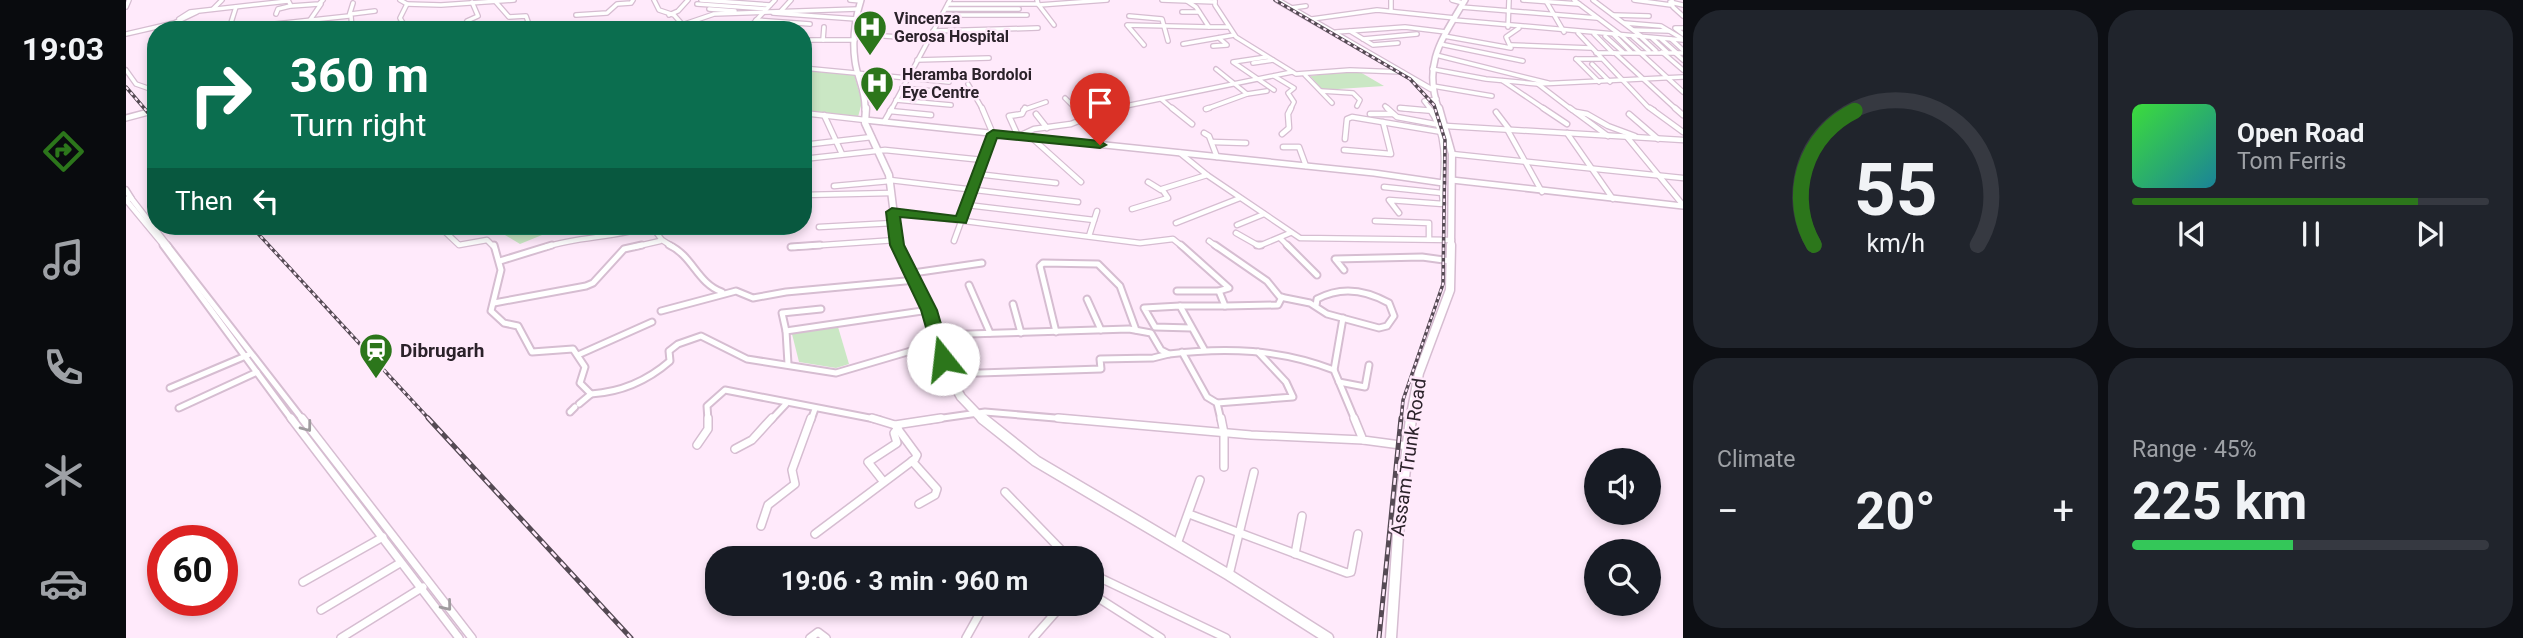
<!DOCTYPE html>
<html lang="en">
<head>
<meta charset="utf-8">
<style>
  :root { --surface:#171b24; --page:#20242c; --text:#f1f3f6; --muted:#9ea1a6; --line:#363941; --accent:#2c761b }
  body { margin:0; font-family:Roboto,sans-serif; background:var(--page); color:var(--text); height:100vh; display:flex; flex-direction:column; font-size:26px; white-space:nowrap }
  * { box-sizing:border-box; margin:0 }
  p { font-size:23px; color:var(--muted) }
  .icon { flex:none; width:38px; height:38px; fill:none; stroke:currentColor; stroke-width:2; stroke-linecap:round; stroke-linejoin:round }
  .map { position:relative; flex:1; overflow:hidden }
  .details { display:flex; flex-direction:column; gap:10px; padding:10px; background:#0d0f14; width:840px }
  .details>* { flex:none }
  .guide { position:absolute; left:21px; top:21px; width:665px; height:214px; border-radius:28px; box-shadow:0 4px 10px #0003; background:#0b6e4f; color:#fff; overflow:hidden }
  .fabs { position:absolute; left:1458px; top:448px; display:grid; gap:14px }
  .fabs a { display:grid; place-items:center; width:77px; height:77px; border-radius:50%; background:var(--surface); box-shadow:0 4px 10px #0003; font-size:35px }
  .speed { position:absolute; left:21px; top:525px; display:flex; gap:14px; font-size:35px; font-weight:700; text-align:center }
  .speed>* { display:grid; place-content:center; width:91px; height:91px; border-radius:50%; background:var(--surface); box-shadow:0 4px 10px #0003; line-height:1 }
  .speed .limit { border:10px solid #d22; background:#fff; color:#111 }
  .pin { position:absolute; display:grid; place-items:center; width:60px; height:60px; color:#fff; margin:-72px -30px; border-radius:50% 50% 50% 0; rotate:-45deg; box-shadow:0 0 7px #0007 }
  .pin .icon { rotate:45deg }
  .me { position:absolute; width:77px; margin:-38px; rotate:344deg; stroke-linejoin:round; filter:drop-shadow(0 0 5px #0008) }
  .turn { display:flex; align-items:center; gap:24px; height:147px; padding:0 28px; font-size:32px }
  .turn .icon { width:91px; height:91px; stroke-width:2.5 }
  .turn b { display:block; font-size:49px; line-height:60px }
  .then { display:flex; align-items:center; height:66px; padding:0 28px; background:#0003; gap:14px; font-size:26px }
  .big { font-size:52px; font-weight:700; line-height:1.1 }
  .details .card { flex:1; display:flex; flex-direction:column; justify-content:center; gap:10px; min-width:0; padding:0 24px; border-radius:28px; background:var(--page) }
  .details .dial { align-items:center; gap:0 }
  .dial svg { height:182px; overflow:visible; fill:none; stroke:var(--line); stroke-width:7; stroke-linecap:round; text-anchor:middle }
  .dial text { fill:var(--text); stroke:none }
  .song { display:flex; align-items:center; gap:21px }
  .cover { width:84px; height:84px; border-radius:10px; background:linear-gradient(135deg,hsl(120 70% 55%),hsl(190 70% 35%)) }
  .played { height:7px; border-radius:4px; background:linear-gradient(90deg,var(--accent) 80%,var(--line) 80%) }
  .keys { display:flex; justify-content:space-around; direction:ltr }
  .heat { display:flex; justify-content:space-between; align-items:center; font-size:38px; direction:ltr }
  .charge { height:10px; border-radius:5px; background:linear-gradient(90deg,#34c759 45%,var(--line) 0) }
  .details .tiles { flex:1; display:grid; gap:10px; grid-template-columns:repeat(2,1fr) }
  .trip { position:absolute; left:579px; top:546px; width:399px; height:70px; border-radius:28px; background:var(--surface); box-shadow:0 4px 10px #0003; font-weight:700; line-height:70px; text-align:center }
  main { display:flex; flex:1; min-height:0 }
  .tabs { display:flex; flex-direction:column; width:126px; justify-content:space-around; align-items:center; background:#090b0e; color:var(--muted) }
  .tabs .icon { width:49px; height:49px }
  .tabs .on { color:var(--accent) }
  .tabs b { font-size:32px; color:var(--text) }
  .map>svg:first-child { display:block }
  .green { fill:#cae7c4 }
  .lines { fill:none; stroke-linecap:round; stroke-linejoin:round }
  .minor-far3-casing { stroke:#d6bdd1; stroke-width:6 }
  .minor-far2-casing { stroke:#d6bdd1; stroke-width:7 }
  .minor-far1-casing { stroke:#d6bdd1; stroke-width:9 }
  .minor-casing { stroke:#d6bdd1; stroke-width:10 }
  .tertiary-far1-casing { stroke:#d6bdd1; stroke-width:6 }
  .tertiary-casing { stroke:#d6bdd1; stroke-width:8 }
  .secondary-casing { stroke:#d6bdd1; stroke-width:7 }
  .primary-far3-casing { stroke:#d6bdd1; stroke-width:8 }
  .primary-far2-casing { stroke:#d6bdd1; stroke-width:9 }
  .primary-far1-casing { stroke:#d6bdd1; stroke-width:11 }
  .primary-casing { stroke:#d6bdd1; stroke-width:13 }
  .minor-far3 { stroke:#fff; stroke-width:3.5 }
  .minor-far2 { stroke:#fff; stroke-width:4.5 }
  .minor-far1 { stroke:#fff; stroke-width:5 }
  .minor { stroke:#fff; stroke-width:7 }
  .tertiary-far1 { stroke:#fff; stroke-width:3.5 }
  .tertiary { stroke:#fff; stroke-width:5 }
  .secondary { stroke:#fff; stroke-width:4.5 }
  .primary-far3 { stroke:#fff; stroke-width:5 }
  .primary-far2 { stroke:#fff; stroke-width:6 }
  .primary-far1 { stroke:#fff; stroke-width:8 }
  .primary { stroke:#fff; stroke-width:10 }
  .rail-far1-casing { stroke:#554a54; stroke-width:3.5 }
  .rail-casing { stroke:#554a54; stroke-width:5 }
  .rail-far1 { stroke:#ffeafb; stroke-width:2; stroke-dasharray:3.5; stroke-linecap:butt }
  .rail { stroke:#ffeafb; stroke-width:2.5; stroke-dasharray:7; stroke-linecap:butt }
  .oneway { stroke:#a09c9f }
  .route { fill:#2c761b; stroke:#1d4d12; stroke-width:2 }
  .labels { text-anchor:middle; stroke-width:5; stroke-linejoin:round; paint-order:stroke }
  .far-poi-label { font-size:16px; font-weight:bold; fill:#2b222a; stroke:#ffeafb; text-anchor:start }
  .poi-label { font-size:19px; font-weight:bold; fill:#2b222a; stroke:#ffeafb; text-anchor:start }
  .street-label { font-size:19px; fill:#2b222a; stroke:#ffeafb }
</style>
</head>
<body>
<main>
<nav class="tabs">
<b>19:03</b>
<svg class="icon on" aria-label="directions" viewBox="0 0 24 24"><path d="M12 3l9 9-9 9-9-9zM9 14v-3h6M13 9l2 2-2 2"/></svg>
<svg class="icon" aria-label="music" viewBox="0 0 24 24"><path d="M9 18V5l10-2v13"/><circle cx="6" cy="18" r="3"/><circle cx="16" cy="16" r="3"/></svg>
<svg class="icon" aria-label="phone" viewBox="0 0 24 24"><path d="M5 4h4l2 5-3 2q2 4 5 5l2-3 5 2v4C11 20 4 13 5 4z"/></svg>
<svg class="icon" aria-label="climate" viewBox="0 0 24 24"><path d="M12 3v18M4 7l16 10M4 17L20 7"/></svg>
<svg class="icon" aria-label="car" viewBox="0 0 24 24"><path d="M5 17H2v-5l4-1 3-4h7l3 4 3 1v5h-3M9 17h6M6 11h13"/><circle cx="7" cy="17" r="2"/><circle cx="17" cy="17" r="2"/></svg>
</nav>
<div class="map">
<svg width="1557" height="638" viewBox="0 0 1557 638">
  <rect width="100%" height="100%" fill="#ffeafb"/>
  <g class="green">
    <polygon points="677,68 728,74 736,102 732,117 677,113"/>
    <polygon points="1224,71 1234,72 1258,86 1197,90 1184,76"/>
    <polygon points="382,226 438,226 394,244 379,235"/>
    <polygon points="712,327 723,364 710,368 673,362 666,334"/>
  </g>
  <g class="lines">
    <g class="minor-far3-casing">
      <g id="minor-far3">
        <polyline points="162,0 165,6 193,4 197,0"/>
        <polyline points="274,0 281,4 274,18 281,30"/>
        <polyline points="528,0 533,10 548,15 556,24"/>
        <polyline points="575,0 644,5"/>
        <polyline points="724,0 735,1"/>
        <polyline points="1036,0 1089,2"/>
        <polyline points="1089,0 1089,5 1110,37 1170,74 1224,70 1276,72"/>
        <polyline points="1265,0 1265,11"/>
        <polyline points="1326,0 1337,3"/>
        <polyline points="1397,0 1453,4"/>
        <polyline points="1448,0 1496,36 1557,92"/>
        <polyline points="1467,0 1515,36"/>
        <polyline points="1508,0 1545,5"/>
        <polyline points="1546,0 1547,7 1557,16"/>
        <polyline points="369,1 383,17 400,16 405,30"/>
        <polyline points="1420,1 1438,32"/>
        <polyline points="1544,2 1557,5"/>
        <polyline points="281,4 315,5 388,0"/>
        <polyline points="571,4 640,9"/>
        <polyline points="822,4 912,4 911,0"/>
        <polyline points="912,4 928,25"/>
        <polyline points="913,5 981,0"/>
        <polyline points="0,7 3,0"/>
        <polyline points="110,7 103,29 223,16 227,3"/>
        <polyline points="1335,7 1471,18"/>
        <polyline points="1165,8 1180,6"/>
        <polyline points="87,9 96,0"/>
        <polyline points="583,9 609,11"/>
        <polyline points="820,9 893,9"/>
        <polyline points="655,11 665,0"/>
        <polyline points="1056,12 1073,12"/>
        <polyline points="647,13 730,19"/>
        <polyline points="150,14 152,9 164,6"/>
        <polyline points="225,14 249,11"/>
        <polyline points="450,15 481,13 491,4 505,3 507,0"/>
        <polyline points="543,15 552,11 562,0"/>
        <polyline points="816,15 901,15"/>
        <polyline points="1487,15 1523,16"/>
        <polyline points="225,16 226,30"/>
        <polyline points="1003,16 1036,19 1042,41"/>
        <polyline points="53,19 64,12 162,1"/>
        <polyline points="1186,19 1251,10 1329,18"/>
        <polyline points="184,20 195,4"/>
        <polyline points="630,20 684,24"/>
        <polyline points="1328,20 1557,40"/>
        <polyline points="1499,23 1535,26 1555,38"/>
        <polyline points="1083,27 1102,27"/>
        <polyline points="1382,27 1383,0"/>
        <polyline points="623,28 650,30"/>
        <polyline points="1557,28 1549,28 1557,34"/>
        <polyline points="234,30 277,23"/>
        <polyline points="316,30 339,25 341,21 352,16 346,2"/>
        <polyline points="621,30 649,0"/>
        <polyline points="1508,30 1543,31"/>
        <polyline points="807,31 912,28"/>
        <polyline points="1224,31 1247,45 1272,43"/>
        <polyline points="1210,32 1279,27 1320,32"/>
        <polyline points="1452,33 1522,107 1528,110"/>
        <polyline points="0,34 48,23 71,12"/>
        <polyline points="729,34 802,39"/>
        <polyline points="1468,34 1487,53"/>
        <polyline points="1488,35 1505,52"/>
        <polyline points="1318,36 1385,48 1380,37 1393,28"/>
        <polyline points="1479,36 1497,52"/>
        <polyline points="1507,37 1523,51"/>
        <polyline points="1515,37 1530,51"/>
        <polyline points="1526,38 1541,52"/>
        <polyline points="1237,39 1291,34"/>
        <polyline points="1535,39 1551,53"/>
        <polyline points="1545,39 1557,50"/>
        <polyline points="677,40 729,40"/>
        <polyline points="697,40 698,27"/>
        <polyline points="1057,44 1108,35"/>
        <polyline points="1314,44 1397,61"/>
        <polyline points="1018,45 1001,25 1083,27 1070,7 1061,1"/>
        <polyline points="1385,45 1465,48"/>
        <polyline points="1087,46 1101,45 1093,38"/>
        <polyline points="1536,52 1557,70"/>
        <polyline points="1548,52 1557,60"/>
        <polyline points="1470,53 1557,53"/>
        <polyline points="1489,53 1551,110"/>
        <polyline points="1310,55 1422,83"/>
        <polyline points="1141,57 1107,62 1148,90"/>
        <polyline points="1450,59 1473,82"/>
        <polyline points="1450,59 1475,59"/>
        <polyline points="791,60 863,58"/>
        <polyline points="1127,63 1147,60"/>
        <polyline points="1466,64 1484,82"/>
        <polyline points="677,68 823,82"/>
        <polyline points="1306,69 1360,79 1412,84 1557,77"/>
        <polyline points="0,70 10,84 30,91"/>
        <polyline points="1179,75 1206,103"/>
        <polyline points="1148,76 1168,88 1162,93 1168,102 1164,110"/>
        <polyline points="1377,81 1420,110"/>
        <polyline points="842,84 857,110"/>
        <polyline points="1412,84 1446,110"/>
        <polyline points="1307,86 1366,96"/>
        <polyline points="776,88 830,93"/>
        <polyline points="1195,91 1227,93 1234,100 1231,106"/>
        <polyline points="1121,94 1141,91"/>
        <polyline points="939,98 951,110"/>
        <polyline points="1035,99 1048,110"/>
        <polyline points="770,100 825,105"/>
        <polyline points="1259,106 1263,110"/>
        <polyline points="1274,108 1292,110"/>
        <polyline points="1080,109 1121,94 1090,69"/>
        <polyline points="765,110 824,0"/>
        <polyline points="897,110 920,102"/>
        <polyline points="980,110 1166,72"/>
        <polyline points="1305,110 1298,101 1311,99"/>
      </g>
    </g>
    <g class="minor-far2-casing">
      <g id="minor-far2">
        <polyline points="949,108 959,118"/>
        <polyline points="1046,108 1066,124"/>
        <polyline points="1261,108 1271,117 1314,125"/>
        <polyline points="1274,108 1308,111"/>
        <polyline points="1417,108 1441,124"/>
        <polyline points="1444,108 1482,136"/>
        <polyline points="1524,108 1557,132"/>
        <polyline points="1549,108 1557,115"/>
        <polyline points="1080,109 1083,108"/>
        <polyline points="764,111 805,115"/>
        <polyline points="1370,112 1383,129"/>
        <polyline points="1450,112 1461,114 1482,126 1509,136"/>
        <polyline points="677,113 739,120"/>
        <polyline points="910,114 921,128"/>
        <polyline points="1244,114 1267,114"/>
        <polyline points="1503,114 1532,139"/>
        <polyline points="698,115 716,154"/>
        <polyline points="758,122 766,108"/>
        <polyline points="1320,126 1557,140"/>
        <polyline points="1381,129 1416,192"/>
        <polyline points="1078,133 1083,136 1091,157"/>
        <polyline points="1441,133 1487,199"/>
        <polyline points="1156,134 1163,128 1162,114 1165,108"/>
        <polyline points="892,136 883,116 896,114 899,108"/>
        <polyline points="893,136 908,129 945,124 985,108"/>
        <polyline points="1501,137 1557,205"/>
        <polyline points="906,138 955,182"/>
        <polyline points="1219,139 1221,119 1226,117 1316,132"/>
        <polyline points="1086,142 1120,143"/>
        <polyline points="677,145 746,137"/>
        <polyline points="1157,147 1173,147 1180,166"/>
        <polyline points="1218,150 1265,154 1257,122"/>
        <polyline points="1054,153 1081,175 1174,238 1326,240"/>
        <polyline points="1326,154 1557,178"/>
        <polyline points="677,159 759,150 857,160"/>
        <polyline points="851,174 930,183"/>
        <polyline points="764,180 952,202"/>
        <polyline points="1022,182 1035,190"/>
        <polyline points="708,186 764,181"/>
        <path d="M1258 187 1316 193C1319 164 1321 133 1303 108"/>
        <polyline points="677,195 765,193"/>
        <polyline points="5,198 43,247"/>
        <polyline points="0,200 39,247"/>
        <polyline points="841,205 968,220"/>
        <polyline points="1006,209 1042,198 1036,189 1081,175"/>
        <polyline points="766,212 1014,243 1047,239 1057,247"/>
        <polyline points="1273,213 1263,200 1317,204 1316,193"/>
        <polyline points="1249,221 1303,223 1303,238"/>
        <polyline points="1050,223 1114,198"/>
        <polyline points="1111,225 1138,214"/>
        <polyline points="313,226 333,245 361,240 368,247"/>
        <polyline points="607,226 608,229"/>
        <polyline points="693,227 767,223"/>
        <polyline points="520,228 527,228 536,240 547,247"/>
        <polyline points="1110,233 1133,246 1164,233"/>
        <polyline points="963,236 971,211"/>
        <polyline points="1154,238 1163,247"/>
        <polyline points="828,241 867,134 856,108"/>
        <polyline points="1083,241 1091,247"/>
        <path d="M420 247C454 236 490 238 524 226"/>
        <polyline points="508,247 534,241"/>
        <polyline points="668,247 770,240"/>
      </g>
    </g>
    <g class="minor-far1-casing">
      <g id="minor-far1">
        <polyline points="37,245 166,420"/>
        <polyline points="41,245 177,420"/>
        <path d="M368 245 375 270 365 311 378 323 392 326 406 352 447 349 459 367 454 383 465 394C496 392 521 381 544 361L543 351 552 344 575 336 621 359 710 373 812 343"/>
        <path d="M543 245C567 256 571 283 596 292"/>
        <path d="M1089 245 1141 281 1154 297 1184 303 1201 314 1253 328 1261 326 1268 316 1263 303C1240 290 1215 286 1191 299L1190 306"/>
        <polyline points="1131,245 1135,245"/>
        <polyline points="1161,245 1191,275"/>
        <polyline points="665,247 694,245"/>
        <polyline points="374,261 426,245"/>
        <polyline points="1218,270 1209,259 1296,257 1325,261"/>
        <polyline points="787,273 856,263"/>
        <polyline points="843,285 864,333"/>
        <polyline points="1051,291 1093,291 1103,288 1055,245"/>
        <polyline points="1093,291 1099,306 1152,305 1156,297"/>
        <polyline points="961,299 975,330"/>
        <polyline points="368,303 460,286 467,283 498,249 516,245"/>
        <polyline points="887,304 895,333"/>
        <polyline points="1054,306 1099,306"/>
        <polyline points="535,311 610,291 627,298 660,292 790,280"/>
        <polyline points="1065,328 1029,327 1018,308 1054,306 1078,349"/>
        <polyline points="660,331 656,313 695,309"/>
        <polyline points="930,332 914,266 917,263 972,264 994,286 1010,330"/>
        <path d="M810 335 1003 329 1025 333 1035 350 1043 354C1100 347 1154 349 1208 370L1229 420"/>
        <polyline points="1056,352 1081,397 1091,403 1095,420"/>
        <polyline points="452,355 526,322"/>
        <polyline points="662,364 660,331 803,310"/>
        <polyline points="1208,370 1217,318"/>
        <polyline points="822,374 975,369 974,359 1027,358 1043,354"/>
        <polyline points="1213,382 1239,387 1243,365"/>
        <polyline points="44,388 122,355"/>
        <polyline points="1091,403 1167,397 1160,382 1132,352"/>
        <polyline points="453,404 465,394"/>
        <polyline points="53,408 131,372"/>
        <polyline points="444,412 449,407"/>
        <polyline points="582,420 581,406 599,390 754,420"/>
        <polyline points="645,420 660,404"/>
        <polyline points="685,420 689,409"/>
        <polyline points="803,420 859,412 953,420"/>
      </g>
    </g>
    <g class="minor-casing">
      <g id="minor">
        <polyline points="165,418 333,638"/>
        <polyline points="176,418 346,638"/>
        <polyline points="746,418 769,425"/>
        <polyline points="932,418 1125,435 1237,440"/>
        <polyline points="1095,418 1098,433 1098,467"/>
        <polyline points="1228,418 1237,440 1282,446"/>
        <polyline points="571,445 582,429 582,418"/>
        <polyline points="609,449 626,440 646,418"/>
        <polyline points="786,461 811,489 809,495 793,504"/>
        <polyline points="757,481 742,462 771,443 768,433 772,428"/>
        <polyline points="879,492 943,558"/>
        <polyline points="1063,514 1221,573 1225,572 1232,534"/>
        <polyline points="635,526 642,505 669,484 666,470 685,418"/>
        <polyline points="689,534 789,459 791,455 769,425 815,418"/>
        <polyline points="1051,544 1074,480"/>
        <polyline points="1169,554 1176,516"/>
        <polyline points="966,574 1100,638"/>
        <polyline points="1103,575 1128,472"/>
        <polyline points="177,582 257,537"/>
        <polyline points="966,594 1035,638"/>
        <polyline points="195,610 274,563"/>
        <polyline points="215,638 297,587"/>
        <polyline points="684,638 692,632 700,638"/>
        <polyline points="840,638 859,604"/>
        <polyline points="907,638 937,604"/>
      </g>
    </g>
    <g class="tertiary-far1-casing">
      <polyline id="tertiary-far1" points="541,30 588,14 732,9"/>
    </g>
    <g class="tertiary-casing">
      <g id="tertiary">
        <polyline points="0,118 30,110"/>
        <polyline points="739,120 1248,173 1317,183"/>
        <polyline points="1326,180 1557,206"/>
        <polyline points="0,190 5,198 0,199"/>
      </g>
    </g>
    <g class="secondary-casing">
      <polyline id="secondary" points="1151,0 1305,89"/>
    </g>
    <g class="primary-far3-casing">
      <g id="primary-far3">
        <path d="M735 0C729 19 726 40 729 61 731 78 740 91 739 110"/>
        <path d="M1313 110C1296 64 1316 39 1339 0"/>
      </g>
    </g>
    <g class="primary-far2-casing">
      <g id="primary-far2">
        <polyline points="740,108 739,123 763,175 772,247"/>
        <polyline points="1313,108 1326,154 1325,247"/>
      </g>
    </g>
    <g class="primary-far1-casing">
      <g id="primary-far1">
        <polyline points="771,245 797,296 822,374 835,397 857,420"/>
        <polyline points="1284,420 1293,373 1324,290 1325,245"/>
      </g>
    </g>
    <g class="primary-casing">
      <g id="primary">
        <polyline points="856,418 910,461 1103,575 1202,638"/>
        <polyline points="1265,638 1273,520 1285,418"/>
      </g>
    </g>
    <use href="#minor-far3" class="minor-far3"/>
    <use href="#minor-far2" class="minor-far2"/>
    <use href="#minor-far1" class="minor-far1"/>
    <use href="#minor" class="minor"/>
    <use href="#tertiary-far1" class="tertiary-far1"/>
    <use href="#tertiary" class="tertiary"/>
    <use href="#secondary" class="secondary"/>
    <use href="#primary-far3" class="primary-far3"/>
    <use href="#primary-far2" class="primary-far2"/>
    <use href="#primary-far1" class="primary-far1"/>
    <use href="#primary" class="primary"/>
    <g class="rail-far1-casing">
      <g id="rail-far1">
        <polyline points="1149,0 1284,79 1308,105 1319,140 1317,284 1277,400 1275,420"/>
        <polyline points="0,87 30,122"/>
        <polyline points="125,226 304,420"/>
      </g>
    </g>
    <g class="rail-casing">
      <g id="rail">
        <polyline points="302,418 505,638"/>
        <polyline points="1253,638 1275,418"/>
      </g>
    </g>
    <use href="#rail-far1" class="rail-far1"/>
    <use href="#rail" class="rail"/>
  </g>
  <defs><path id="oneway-chevron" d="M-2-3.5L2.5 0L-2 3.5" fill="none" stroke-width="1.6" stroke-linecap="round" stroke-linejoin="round" transform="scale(1.75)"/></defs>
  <g class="oneway">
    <use href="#oneway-chevron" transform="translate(181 427) rotate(53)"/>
    <use href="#oneway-chevron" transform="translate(321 606) rotate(51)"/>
  </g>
  <polygon class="route" points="867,130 974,141 980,145 974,148 871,138 840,223 774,217 778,245 811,310 825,359 817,364 809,359 795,310 764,245 760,212 766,208 830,216 861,134"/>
  <defs>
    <g id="hospital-pin" transform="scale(1.75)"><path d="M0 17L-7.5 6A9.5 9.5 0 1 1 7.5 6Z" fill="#2c761b" stroke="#ffeafb"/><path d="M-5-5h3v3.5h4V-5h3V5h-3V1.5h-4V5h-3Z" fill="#fff"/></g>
    <g id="station-pin" transform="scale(1.75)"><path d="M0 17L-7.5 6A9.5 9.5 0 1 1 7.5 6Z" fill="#2c761b" stroke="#ffeafb"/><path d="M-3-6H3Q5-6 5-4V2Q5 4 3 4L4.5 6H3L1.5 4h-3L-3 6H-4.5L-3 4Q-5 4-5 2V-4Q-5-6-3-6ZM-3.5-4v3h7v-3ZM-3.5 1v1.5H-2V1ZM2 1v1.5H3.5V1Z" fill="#fff"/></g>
  </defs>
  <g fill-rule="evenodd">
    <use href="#hospital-pin" x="744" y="27"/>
    <use href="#hospital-pin" x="751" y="83"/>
    <use href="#station-pin" x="250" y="350"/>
  </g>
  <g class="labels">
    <g class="far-poi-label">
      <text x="768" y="24">Vincenza<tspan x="768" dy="18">Gerosa Hospital</tspan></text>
      <text x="776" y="80">Heramba Bordoloi<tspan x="776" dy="18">Eye Centre</tspan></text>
    </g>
    <g class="poi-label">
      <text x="274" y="357">Dibrugarh</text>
    </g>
    <g class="street-label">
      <text transform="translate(1282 457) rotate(-82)" y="7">Assam Trunk Road</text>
    </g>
  </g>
</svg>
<div class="fabs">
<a><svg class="icon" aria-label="sound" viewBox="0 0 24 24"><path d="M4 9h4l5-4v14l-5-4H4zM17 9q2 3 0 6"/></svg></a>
<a><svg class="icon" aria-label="search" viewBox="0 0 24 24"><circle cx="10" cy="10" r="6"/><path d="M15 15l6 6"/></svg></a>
</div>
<div class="speed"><div class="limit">60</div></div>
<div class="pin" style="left:974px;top:145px;background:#d93025"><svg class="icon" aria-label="arrive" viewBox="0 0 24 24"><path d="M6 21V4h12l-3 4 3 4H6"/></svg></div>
<svg class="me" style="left:817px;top:359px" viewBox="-20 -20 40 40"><circle r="19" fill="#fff"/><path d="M0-13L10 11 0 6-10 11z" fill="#2c761b"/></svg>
<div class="trip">19:06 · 3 min · 960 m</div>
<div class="guide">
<div class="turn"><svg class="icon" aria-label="right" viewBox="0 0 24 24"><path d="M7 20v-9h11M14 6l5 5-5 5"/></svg><div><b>360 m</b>Turn right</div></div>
<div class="then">Then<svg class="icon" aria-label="left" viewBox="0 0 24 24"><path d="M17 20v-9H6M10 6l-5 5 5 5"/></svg></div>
</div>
</div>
<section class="details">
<div class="tiles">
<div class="card dial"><svg viewBox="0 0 100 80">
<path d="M14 69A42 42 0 1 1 86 69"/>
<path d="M14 69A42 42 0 0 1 32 10" stroke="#2c761b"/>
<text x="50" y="56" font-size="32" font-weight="700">55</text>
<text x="50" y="72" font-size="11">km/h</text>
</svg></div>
<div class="card">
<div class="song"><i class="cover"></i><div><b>Open Road</b><p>Tom Ferris</p></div></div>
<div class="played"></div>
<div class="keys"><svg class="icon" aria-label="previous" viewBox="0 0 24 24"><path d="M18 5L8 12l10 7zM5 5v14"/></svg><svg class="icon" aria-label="pause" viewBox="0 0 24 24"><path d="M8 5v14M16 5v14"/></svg><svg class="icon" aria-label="next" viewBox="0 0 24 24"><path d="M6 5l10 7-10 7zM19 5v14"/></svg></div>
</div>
<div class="card"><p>Climate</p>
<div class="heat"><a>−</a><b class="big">20°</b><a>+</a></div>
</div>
<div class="card"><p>Range · 45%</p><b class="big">225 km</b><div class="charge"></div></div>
</div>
</section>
</main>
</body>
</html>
